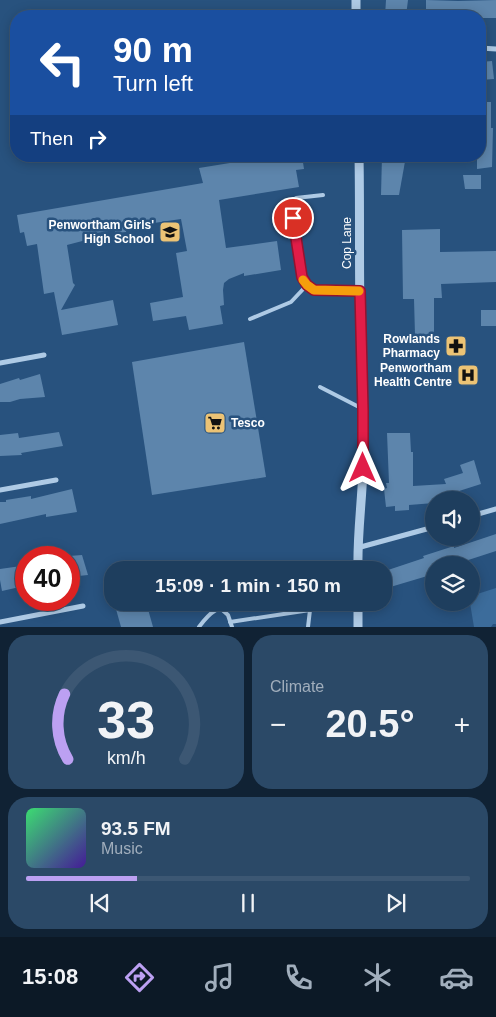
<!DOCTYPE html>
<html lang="en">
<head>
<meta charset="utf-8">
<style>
  :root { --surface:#1e3e5e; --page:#2b4967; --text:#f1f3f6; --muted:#a1aebc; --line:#3c5773; --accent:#bca0f2 }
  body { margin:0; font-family:Arial,sans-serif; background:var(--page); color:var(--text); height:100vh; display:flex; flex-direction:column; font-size:19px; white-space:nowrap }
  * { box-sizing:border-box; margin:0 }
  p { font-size:16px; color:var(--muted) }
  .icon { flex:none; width:28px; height:28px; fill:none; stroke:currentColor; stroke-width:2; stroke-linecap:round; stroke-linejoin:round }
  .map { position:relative; height:627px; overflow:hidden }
  .drawer { display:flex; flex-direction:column; gap:8px; padding:8px; background:#102234; flex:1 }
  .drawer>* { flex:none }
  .guide { position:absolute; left:10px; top:10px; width:476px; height:152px; border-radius:20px; box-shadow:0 2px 12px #0003,0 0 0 1px var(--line); background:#1a4fa0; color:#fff; overflow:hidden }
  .buttons { position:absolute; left:425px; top:491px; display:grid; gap:10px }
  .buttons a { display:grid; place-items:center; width:55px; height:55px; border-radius:50%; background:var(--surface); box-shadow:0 2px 12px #0003,0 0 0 1px var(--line); font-size:25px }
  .speed { position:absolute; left:15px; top:546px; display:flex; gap:10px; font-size:25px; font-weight:700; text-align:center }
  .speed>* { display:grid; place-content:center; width:65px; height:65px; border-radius:50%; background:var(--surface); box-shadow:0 2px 12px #0003,0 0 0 1px var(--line); line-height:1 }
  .speed .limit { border:8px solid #d22; background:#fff; color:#111 }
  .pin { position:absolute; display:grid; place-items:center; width:42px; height:42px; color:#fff; margin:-21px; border:2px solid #fff; border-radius:50%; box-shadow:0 1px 5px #0007 }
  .me { position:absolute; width:55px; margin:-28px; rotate:0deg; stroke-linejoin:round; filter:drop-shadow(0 0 4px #0008) }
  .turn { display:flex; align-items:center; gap:18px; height:105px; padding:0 20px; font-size:22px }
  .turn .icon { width:65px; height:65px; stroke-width:2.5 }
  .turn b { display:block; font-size:35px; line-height:42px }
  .then { display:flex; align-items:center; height:48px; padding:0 20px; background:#0003; gap:10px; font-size:19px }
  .big { font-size:38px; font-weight:700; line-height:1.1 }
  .drawer .widget { flex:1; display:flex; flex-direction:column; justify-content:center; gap:8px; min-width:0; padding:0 18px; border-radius:20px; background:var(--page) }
  .drawer .dial { align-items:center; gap:0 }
  .dial svg { height:130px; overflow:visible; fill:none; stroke:var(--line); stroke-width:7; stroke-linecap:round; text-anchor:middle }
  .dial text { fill:var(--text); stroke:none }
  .song { display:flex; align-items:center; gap:15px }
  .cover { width:60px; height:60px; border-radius:8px; background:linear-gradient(135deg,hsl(140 70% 55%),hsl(260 70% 35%)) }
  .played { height:5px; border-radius:2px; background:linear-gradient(90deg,var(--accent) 25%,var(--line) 25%) }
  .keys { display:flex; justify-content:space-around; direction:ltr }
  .heat { display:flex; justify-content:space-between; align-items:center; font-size:28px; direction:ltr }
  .drawer .tiles { flex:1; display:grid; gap:8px; grid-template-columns:1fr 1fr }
  .widget:last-child { grid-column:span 2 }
  .trip { position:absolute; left:104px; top:561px; width:288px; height:50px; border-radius:20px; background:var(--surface); box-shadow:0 2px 12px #0003,0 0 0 1px var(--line); font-weight:700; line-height:50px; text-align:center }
  .tabs { display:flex; height:80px; justify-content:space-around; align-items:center; background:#0c1926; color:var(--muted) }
  .tabs .icon { width:35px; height:35px }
  .tabs .on { color:var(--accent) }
  .tabs b { font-size:22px; color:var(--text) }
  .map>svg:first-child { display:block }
  .green { fill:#3c6c9b }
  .building { fill:#5d85ac }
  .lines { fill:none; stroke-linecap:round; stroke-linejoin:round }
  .service { stroke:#aecae5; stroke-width:4 }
  .minor { stroke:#aecae5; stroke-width:5 }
  .tertiary { stroke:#aecae5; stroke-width:9 }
  .route-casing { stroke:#92132f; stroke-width:12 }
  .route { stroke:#e11d48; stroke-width:9 }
  .slow { stroke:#f59e0b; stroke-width:9 }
  .labels { text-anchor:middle; stroke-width:5; stroke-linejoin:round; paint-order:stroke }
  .poi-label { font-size:12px; font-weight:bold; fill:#fff; stroke:#28527e; text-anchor:end }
  .street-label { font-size:12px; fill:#fff; stroke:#28527e }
</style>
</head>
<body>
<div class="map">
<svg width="496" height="627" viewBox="0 0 496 627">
  <rect width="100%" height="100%" fill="#28527e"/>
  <polygon class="green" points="496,588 496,624 493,624 491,627 474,627 470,603 471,602 471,596"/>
  <g class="building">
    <polygon points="386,0 408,0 406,16 385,16"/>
    <polygon points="426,0 458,1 496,0 496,18 480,18 480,16 426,16"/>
    <polygon points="492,61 494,79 480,80 480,62"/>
    <polygon points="480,102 491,102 491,128 493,128 492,167 477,169 477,156 480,156"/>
    <polygon points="273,156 302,156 304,169 296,170 299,187 219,200 226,248 277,241 281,270 244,276 244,273 229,279 224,283 223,290 224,305 220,306 223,324 189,330 186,316 153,321 150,303 183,297 176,253 187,251 181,219 127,227 126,232 115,233 115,230 89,234 90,239 67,245 73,283 75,285 61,310 113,300 118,325 62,335 54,292 44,294 37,244 27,246 24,232 20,233 17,215 203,183 199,168"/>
    <polygon points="382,156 406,156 399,195 381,195"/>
    <polygon points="463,175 481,175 481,189 465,189"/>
    <polygon points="440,229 440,252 496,251 496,282 441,284 442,298 434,298 434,335 415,335 414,299 403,299 402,230"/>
    <rect x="481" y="310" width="15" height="16"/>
    <polygon points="244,342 266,477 152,495 132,362"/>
    <polygon points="40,374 45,397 20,399 10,402 0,402 0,384 19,378 20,380"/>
    <polygon points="59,432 63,446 21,453 22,455 0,456 0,435 18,433 19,438"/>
    <polygon points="387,433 410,433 411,452 413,452 413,486 446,484 444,479 463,473 460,465 474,460 481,484 434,499 434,503 409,505 409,510 395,511 395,506 386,507 384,489 387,488 386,483 389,483"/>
    <polygon points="72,489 77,512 46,517 46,514 0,524 0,502 6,502 6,500 31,496 31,499"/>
    <polygon points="496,534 496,551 459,563 459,565 434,565 434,574 387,588 382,572 424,558 423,556 454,546 454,548"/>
    <polygon points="82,555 88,575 69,577 69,556"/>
    <polygon points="21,566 24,586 2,591 0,580 0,569"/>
    <polygon points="114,602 146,602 153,627 121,627"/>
  </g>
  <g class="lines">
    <g class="service">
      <polyline points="323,195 296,198 291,202 302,277 307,285 313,290 360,291"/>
      <polyline points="250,319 291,302 307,285"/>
      <polyline points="320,387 361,408"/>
      <polyline points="307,602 310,610 308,627"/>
      <polyline points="219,607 228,615 232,627"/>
      <polyline points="230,622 310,610"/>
      <path d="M199 627C212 609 218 608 239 602"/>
    </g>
    <g class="minor">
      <polyline points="480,48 496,49"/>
      <polyline points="0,363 44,355"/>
      <polyline points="0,490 56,480"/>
      <polyline points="471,516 496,509"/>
      <polyline points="357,548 434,527"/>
      <polyline points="0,622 83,606"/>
    </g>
    <g class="tertiary">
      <polyline points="356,0 356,16"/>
      <path d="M358 570C357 536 362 502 363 468 364 416 361 364 360 312 359 260 360 208 359 156"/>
      <polyline points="358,602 358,627"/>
    </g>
  </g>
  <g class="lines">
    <g class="route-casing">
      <polyline id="route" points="293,218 302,277 307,285 314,290 360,291 363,410 363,468"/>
    </g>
    <use href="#route" class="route"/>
    <polyline class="slow" points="303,280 307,285 314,290 359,291"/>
  </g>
  <defs>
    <g id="school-square" transform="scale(1.125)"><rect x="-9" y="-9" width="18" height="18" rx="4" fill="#ecc375" stroke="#28527e"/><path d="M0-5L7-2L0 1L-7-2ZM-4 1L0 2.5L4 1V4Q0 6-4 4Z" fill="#111"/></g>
    <g id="pharmacy-square" transform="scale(1.125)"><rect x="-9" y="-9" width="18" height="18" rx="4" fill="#ecc375" stroke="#28527e"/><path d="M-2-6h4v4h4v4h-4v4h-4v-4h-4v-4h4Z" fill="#111"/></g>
    <g id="hospital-square" transform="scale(1.125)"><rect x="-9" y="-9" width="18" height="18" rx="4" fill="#ecc375" stroke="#28527e"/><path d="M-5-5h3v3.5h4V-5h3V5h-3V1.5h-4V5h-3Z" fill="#111"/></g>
    <g id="supermarket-square" transform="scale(1.125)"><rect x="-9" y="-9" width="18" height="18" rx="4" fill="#ecc375" stroke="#28527e"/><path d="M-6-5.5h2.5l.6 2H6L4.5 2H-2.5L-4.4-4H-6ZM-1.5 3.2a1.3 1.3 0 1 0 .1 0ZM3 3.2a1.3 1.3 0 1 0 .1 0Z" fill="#111"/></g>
  </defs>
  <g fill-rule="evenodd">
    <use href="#school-square" x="170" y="232"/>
    <use href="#pharmacy-square" x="456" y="346"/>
    <use href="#hospital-square" x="468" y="375"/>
    <use href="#supermarket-square" x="215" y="423"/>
  </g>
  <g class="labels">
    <g class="poi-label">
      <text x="154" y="229">Penwortham Girls'<tspan x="154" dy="14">High School</tspan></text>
      <text x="440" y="343">Rowlands<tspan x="440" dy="14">Pharmacy</tspan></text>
      <text x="452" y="372">Penwortham<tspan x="452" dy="14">Health Centre</tspan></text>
      <text x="231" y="427" text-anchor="start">Tesco</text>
    </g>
    <g class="street-label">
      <text transform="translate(347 243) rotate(-90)" y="4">Cop Lane</text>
    </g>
  </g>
</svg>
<div class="buttons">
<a><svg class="icon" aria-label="sound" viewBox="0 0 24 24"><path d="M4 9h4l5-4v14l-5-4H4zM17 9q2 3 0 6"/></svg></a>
<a><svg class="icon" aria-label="layers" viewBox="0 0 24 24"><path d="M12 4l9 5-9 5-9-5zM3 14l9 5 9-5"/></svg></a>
</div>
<div class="speed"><div class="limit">40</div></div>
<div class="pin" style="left:293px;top:218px;background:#d93025"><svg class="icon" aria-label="arrive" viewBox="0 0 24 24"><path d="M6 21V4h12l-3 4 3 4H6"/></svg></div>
<svg class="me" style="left:363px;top:468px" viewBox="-20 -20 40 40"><path d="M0-17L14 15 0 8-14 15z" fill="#e11d48" stroke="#fff" stroke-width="4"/></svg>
<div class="trip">15:09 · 1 min · 150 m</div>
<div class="guide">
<div class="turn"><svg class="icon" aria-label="left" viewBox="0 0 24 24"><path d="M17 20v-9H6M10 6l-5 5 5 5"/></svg><div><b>90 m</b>Turn left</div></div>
<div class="then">Then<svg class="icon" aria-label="right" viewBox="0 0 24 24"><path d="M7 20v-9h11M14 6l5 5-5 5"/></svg></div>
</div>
</div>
<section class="drawer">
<div class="tiles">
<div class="widget dial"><svg viewBox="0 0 100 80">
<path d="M14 69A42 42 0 1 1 86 69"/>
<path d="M14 69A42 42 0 0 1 12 29" stroke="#bca0f2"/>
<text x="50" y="56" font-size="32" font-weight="700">33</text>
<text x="50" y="72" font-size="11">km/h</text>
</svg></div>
<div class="widget"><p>Climate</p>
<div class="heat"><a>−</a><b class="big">20.5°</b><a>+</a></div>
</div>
<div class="widget">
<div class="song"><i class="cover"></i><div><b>93.5 FM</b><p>Music</p></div></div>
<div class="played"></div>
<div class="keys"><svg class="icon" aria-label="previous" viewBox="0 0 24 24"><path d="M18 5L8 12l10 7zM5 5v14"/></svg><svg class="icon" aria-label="pause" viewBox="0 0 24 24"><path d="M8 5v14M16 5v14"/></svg><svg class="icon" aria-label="next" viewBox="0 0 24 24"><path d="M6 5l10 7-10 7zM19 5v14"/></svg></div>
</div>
</div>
</section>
<nav class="tabs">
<b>15:08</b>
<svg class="icon on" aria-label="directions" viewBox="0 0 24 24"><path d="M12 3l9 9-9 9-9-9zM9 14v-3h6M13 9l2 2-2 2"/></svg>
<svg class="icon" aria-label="music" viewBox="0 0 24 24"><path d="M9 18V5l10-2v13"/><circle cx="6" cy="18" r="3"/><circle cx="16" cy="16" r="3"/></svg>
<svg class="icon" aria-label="phone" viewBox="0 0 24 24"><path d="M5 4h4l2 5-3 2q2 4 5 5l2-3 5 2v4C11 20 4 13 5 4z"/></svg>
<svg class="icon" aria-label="climate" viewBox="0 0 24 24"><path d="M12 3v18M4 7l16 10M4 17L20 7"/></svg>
<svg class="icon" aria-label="car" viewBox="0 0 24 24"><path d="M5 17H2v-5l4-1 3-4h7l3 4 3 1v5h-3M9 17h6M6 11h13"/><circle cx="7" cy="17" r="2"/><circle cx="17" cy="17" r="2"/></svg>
</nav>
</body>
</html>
